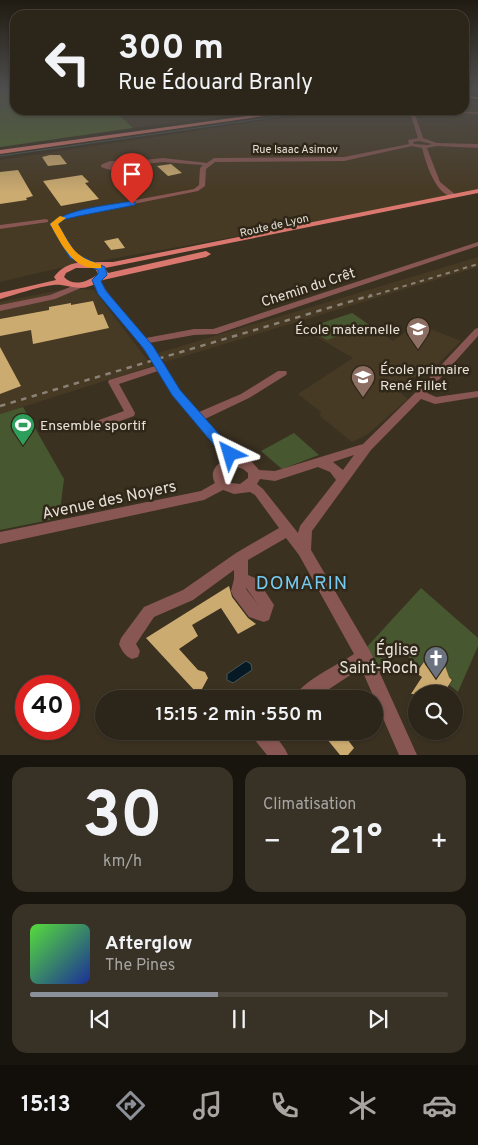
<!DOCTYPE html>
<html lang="fr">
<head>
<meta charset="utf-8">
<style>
  :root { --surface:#2c2519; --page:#383126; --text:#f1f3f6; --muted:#a6a5a2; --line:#484238; --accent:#8c9099 }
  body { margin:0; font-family:Overpass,sans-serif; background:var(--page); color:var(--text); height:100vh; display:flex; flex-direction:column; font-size:19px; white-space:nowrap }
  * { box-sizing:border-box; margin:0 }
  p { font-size:16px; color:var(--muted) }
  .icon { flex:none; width:28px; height:28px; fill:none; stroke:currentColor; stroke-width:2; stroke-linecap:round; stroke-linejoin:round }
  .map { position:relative; height:755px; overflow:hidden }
  .details { display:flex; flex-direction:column; gap:12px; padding:12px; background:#18140e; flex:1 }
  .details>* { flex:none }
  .hud { position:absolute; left:10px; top:10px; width:459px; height:105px; border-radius:15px; box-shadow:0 1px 4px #0004,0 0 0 1px var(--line); background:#2c2519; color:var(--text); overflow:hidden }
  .fabs { position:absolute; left:408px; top:685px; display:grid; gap:10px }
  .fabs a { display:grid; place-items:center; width:55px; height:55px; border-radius:50%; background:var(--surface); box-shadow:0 1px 4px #0004,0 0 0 1px var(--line); font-size:25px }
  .speed { position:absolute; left:15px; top:675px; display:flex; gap:10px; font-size:25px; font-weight:700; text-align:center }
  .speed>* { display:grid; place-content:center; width:65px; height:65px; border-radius:50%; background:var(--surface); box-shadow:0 1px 4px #0004,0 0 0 1px var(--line); line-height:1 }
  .speed .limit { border:8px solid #d22; background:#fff; color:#111 }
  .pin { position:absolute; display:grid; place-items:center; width:42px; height:42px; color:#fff; margin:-51px -21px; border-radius:50% 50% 50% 0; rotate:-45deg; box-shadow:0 0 5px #0007 }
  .pin .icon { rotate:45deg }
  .me { position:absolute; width:55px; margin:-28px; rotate:320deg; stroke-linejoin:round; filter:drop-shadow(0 0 4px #0008) }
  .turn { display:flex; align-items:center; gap:18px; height:105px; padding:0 25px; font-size:22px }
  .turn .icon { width:65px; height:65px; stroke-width:2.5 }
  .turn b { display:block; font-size:35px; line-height:42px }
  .big { font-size:38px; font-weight:600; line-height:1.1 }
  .details .widget { flex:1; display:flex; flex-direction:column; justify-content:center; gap:8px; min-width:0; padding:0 18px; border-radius:15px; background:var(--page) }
  .details .dial { align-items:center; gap:0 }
  .dial b { font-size:65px; line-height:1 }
  .song { display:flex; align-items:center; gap:15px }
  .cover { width:60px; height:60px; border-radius:8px; background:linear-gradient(135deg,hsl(110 70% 55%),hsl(230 70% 35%)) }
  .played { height:5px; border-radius:2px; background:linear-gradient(90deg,var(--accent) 45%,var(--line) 45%) }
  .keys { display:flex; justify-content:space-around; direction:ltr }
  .heat { display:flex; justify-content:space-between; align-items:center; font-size:28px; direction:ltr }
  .details .tiles { flex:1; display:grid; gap:12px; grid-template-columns:1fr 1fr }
  .widget:last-child { grid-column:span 2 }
  .trip { position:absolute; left:95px; top:690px; width:288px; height:50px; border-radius:25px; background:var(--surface); box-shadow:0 1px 4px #0004,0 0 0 1px var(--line); font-weight:600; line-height:50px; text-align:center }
  .tab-bar { display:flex; height:80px; justify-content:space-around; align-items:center; background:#120f0a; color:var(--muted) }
  .tab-bar .icon { width:35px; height:35px }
  .tab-bar .active { color:var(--accent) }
  .tab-bar b { font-size:22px; color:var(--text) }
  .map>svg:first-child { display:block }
  .built { fill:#473a24 }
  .green { fill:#475830 }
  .forest { fill:#50662f }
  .water { fill:#051a24; stroke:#49565a }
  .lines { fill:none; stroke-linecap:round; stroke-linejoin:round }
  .stream { stroke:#49565a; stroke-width:1 }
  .building { fill:#ccab70 }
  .minor { fill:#885753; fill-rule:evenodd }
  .major { fill:#da7870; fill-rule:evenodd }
  .rail-far1 { stroke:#8a8276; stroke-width:2; stroke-dasharray:4.5 4.5; stroke-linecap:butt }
  .rail { stroke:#8a8276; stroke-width:2.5; stroke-dasharray:5.5 5.5; stroke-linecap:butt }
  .route { fill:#1a73e8; stroke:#114b97 }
  .slow { fill:#f59e0b }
  .labels { text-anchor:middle; stroke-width:5; stroke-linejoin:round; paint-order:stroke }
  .far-street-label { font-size:11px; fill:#e7e1d8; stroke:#302718 }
  .street-label { font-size:14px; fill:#e7e1d8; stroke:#302718 }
  .poi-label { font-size:14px; fill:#e7e1d8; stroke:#302718; text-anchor:start }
  .near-street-label { font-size:16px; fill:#e7e1d8; stroke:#302718 }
  .near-poi-label { font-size:16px; fill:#e7e1d8; stroke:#302718; text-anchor:end }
  .near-quarter-label { font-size:19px; letter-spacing:1px; fill:#75caf2; stroke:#302718 }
</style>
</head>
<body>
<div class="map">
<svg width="478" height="755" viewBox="0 0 478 755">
  <rect width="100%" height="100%" fill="#3a3121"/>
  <g class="built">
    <polygon points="464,100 478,101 478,189 323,221 55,269 0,282 0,160 329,111 464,110"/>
    <polygon points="273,110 133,128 115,111 120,110"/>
    <polygon points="478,257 478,267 165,362 158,353"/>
    <polygon points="70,288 94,290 152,366 0,414 0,302"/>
    <polygon points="353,313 393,341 414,326 423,326 461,341 435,367 430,365 423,372 395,388 408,399 368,434 352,442 320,416 321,412 298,394 353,358 303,329"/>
  </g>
  <g class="green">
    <polygon points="352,313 369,325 327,340 307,328"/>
    <polygon points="23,407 64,479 59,518 0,530 0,414"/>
    <polygon points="294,433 319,455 282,469 261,451"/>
    <polygon points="421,588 478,638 478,646 458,692 449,685 453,680 446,674 445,666 447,664 443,659 430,663 426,659 420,666 399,650 378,674 365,649"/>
  </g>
  <polygon class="forest" points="0,88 15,88 15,110 120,110 115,111 133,128 0,147"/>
  <polygon class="water" points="246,661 251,664 252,670 233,683 227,680 227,674"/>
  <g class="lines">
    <g class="stream">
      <polyline points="464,88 467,88"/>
      <polyline points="0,105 15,103"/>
      <polyline points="0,156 323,110"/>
    </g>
  </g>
  <g class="building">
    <polygon points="50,155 60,155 67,164 48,166 42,157"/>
    <polygon points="171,164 182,173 168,176 157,166"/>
    <polygon points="18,170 33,196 26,198 27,200 0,204 0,172"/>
    <polygon points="82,175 89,182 85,183 99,199 61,206 43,181"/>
    <polygon points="118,238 125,248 111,250 104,241"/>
    <polygon points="93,301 98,315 103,314 109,328 33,344 31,330 0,336 0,319 49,310 49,307 71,303 71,305"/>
    <polygon points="0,347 21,386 0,394"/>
    <polygon points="229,586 232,597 248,618 256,624 238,634 221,608 192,625 198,636 179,649 198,670 205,672 208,678 202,689 195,691 146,638"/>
    <polygon points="426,659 429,662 439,661 440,659 447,663 445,666 449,677 452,680 443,694 436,690 434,694 411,694 422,677 416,673"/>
    <polygon points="335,731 341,731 354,748 348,755 340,755 327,739"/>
  </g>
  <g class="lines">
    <g class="minor">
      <polygon points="124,110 133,110 126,112"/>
      <path d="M409 110 478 112V114L414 111 423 138 437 143 478 144V148L437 146 427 148 440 182 456 195V197C436 198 426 163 422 148L412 146 344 161 215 162 206 169 205 186 198 191 79 215 58 221 55 219 78 211 194 189 199 185 200 168 203 165 163 162 118 167 110 170 101 167V165C107 162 113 159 118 163L163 158 207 163 214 158 344 157 409 144 408 140 418 138ZM419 141 432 144 428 145 414 144 413 142Z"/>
      <polygon points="46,219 48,220 48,222 0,229 0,225"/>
      <path d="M52 223H56L76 255 90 262V266C70 267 59 238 51 224Z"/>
      <path d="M478 242V246L217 334 194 335 149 343 160 357 180 391 199 412 241 394 278 371H286L287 373 286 375 249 398 205 419 234 451 237 457 252 462 259 470 275 471 363 444 416 392 475 329 478 328V336L427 393 436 397 478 391V397L435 404 421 399 371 450 312 531 311 550 370 651 417 755H399L361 668 314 699H293C299 683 339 664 354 654L299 555 286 538 248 560V575L257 579 274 605 269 620 264 622 249 617 233 596 231 591 234 579V570L193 600 154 617 136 644 140 651 138 657 132 659C125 656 122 651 119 644L121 638 144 607 183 590 236 553 279 528 255 495 250 492 234 494 223 490 204 500 0 544V532L201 491 215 483C209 472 216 464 226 459L172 395 158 371 119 384 135 413 134 416 93 431H85L83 428 85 425 124 411 108 382 109 380 155 366 126 324 99 294 92 281 93 279H99C112 301 130 318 146 338L194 329H213ZM354 455 343 470 333 462ZM234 466 243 469 248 473V478L240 484 231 483 225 477C225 470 228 469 234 466ZM318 467 330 472 336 480 300 526 298 533 263 489 257 484 260 479 275 481ZM246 588 247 589 259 606 246 589Z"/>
      <polygon points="80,283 83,283 83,287 55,299 0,311 0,305 50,295"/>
      <polygon points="252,731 272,731 285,749 288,755 267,755 254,739"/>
    </g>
    <g class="major">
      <polygon points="464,96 478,97 478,99 464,98"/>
      <polygon points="291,110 306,110 0,154 0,150"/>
      <path d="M478 189V193L105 268 108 273 206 251 211 254 206 257 103 280C84 291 80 288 61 285 48 283 15 295 0 299V293L56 280 54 277C68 257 91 263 113 262ZM76 268H95L98 274C88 282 73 287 64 277L66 273Z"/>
    </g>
    <polyline class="rail-far1" points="368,297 478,264"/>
    <polyline class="rail" points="0,406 372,295"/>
  </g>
  <linearGradient id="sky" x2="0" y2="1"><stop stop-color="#201b12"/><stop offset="0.46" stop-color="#4f4e4e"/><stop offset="1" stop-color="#4f4e4e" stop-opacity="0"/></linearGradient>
  <rect width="478" height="193" fill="url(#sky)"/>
  <path class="route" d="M132 201 135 202V205L79 216 62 220 58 225 76 254 105 267 107 275 101 281 106 291 153 346 180 390 234 451 236 454 234 458H225L172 395 144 349 98 294 92 280 98 274V270L70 258 50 224C70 208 105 206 132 201Z"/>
  <path class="slow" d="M60 216 66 218 58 224C71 246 74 258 101 264V268C73 272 61 243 50 224Z"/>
  <defs>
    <g id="school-pin" transform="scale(1.25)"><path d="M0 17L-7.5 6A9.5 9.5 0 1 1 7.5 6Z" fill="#8d6e63" stroke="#302718"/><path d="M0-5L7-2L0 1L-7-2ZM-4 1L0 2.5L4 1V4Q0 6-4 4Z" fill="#fff"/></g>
    <g id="stadium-pin" transform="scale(1.25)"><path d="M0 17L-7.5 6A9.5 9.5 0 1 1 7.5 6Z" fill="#2e9e5b" stroke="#302718"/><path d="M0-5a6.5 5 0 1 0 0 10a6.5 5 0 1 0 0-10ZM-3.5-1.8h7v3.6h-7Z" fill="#fff"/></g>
    <g id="church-pin" transform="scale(1.25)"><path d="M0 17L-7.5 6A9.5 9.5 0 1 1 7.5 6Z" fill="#6b7280" stroke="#302718"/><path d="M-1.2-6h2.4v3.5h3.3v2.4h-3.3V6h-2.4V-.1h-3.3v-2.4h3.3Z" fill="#fff"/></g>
  </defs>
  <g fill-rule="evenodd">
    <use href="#school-pin" x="418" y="329"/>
    <use href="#school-pin" x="363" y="377"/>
    <use href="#stadium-pin" x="23" y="425"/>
    <use href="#church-pin" x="436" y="658"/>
  </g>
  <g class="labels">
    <g class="far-street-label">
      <text x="295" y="153">Rue Isaac Asimov</text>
      <text transform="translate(274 225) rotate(-13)" y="4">Route de Lyon</text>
    </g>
    <g class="street-label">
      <text transform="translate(308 287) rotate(-18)" y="5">Chemin du Crêt</text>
    </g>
    <g class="poi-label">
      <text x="400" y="334" text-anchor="end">École maternelle</text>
      <text x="380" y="374">École primaire<tspan x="380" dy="16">René Fillet</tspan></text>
      <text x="40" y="430">Ensemble sportif</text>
    </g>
    <g class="near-street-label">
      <text transform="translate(109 499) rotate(-12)" y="6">Avenue des Noyers</text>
    </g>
    <g class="near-poi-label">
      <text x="418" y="655">Église<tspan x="418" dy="18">Saint-Roch</tspan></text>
    </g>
    <g class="near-quarter-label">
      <text x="302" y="589">DOMARIN</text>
    </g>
  </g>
</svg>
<div class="fabs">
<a><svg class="icon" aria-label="search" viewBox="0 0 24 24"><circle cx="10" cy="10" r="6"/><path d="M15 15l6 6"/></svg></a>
</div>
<div class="speed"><div class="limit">40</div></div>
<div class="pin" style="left:132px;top:204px;background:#d93025"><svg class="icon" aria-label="arrive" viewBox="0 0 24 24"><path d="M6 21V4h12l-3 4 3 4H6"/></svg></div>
<svg class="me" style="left:230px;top:454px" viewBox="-20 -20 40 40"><path d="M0-17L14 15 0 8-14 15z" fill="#1a73e8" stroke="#fff" stroke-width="4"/></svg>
<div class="trip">15:15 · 2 min · 550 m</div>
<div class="hud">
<div class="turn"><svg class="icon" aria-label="left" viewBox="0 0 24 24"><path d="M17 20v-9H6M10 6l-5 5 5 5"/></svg><div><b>300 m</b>Rue Édouard Branly</div></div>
</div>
</div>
<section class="details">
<div class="tiles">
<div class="widget dial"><b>30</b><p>km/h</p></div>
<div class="widget"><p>Climatisation</p>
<div class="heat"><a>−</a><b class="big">21°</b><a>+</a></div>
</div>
<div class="widget">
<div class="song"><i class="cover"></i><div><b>Afterglow</b><p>The Pines</p></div></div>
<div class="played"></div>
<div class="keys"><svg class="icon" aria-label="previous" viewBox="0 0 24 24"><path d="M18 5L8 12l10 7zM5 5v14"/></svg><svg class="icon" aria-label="pause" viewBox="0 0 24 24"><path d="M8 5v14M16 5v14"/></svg><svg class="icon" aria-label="next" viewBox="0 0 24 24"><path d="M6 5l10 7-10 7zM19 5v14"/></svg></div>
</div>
</div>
</section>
<nav class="tab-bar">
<b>15:13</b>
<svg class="icon active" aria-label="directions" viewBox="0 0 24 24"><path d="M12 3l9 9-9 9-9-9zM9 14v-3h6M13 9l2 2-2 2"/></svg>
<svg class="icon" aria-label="music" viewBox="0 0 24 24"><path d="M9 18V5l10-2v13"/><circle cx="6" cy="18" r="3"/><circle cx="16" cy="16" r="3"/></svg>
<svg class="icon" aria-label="phone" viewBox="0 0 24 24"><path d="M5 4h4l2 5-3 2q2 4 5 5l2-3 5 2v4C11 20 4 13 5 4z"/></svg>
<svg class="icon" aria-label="climate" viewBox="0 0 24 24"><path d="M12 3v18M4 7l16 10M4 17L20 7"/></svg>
<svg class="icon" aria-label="car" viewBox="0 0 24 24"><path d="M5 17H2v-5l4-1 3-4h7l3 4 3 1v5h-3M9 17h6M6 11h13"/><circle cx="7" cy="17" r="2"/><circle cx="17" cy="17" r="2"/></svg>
</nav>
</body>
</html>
